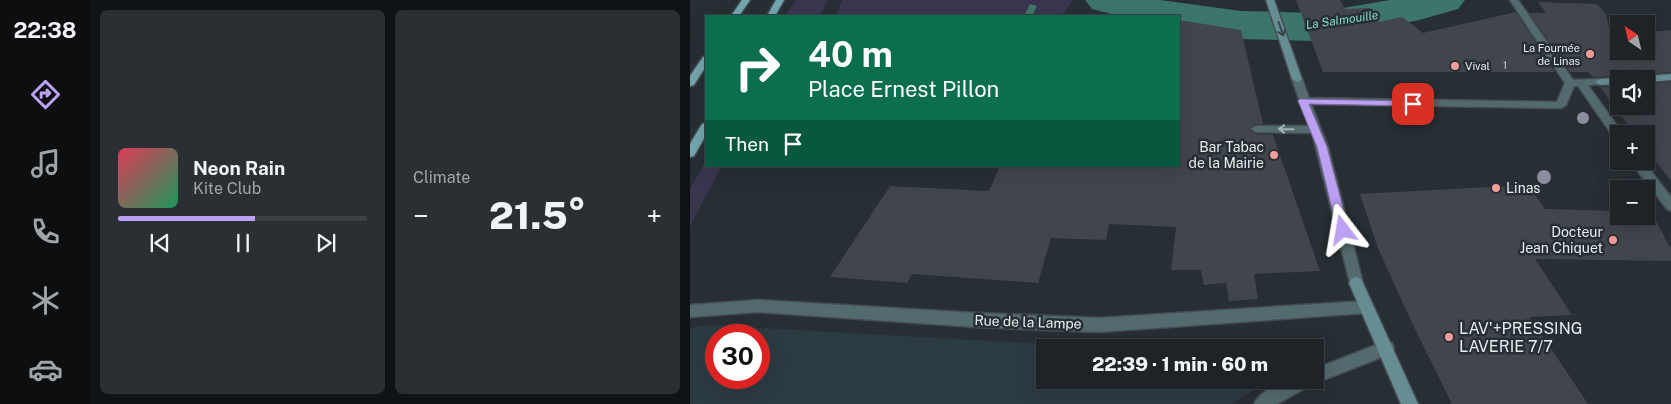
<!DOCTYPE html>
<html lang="en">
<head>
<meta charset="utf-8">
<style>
  :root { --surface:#1d2327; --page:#2a2f33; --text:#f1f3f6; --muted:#a0a4a7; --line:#3b4044; --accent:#bca0f2 }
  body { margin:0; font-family:"Public Sans",sans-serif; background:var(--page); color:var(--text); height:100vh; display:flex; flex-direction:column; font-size:19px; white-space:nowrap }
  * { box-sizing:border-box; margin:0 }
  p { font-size:16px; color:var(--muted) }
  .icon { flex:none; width:28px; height:28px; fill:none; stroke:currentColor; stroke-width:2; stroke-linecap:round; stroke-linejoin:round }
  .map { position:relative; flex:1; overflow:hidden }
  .details { display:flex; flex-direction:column; gap:10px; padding:10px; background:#101315; width:600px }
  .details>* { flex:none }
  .guide { position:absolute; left:15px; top:15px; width:475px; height:152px; border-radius:0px; box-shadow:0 5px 20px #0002,0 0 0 1px var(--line); background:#0b6e4f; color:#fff; overflow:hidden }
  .needle { width:32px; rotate:325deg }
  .fabs { position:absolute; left:920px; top:15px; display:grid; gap:10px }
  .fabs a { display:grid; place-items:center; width:45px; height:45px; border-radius:0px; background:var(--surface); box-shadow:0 5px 20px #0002,0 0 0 1px var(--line); font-size:25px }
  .speed { position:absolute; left:15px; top:324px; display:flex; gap:10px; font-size:25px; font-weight:700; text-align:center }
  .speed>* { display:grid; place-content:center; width:65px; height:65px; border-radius:50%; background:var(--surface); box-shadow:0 5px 20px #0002,0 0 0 1px var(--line); line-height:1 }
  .speed .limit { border:8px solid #d22; background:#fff; color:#111 }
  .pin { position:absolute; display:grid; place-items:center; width:42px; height:42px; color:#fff; margin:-21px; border-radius:10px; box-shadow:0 2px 8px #0006 }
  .me { position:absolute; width:55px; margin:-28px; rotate:346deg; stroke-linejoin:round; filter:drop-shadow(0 0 4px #0008) }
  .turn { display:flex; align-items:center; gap:18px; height:105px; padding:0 20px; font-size:22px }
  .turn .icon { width:65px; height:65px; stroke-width:2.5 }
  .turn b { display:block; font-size:35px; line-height:42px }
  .then { display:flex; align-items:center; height:48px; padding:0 20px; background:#0003; gap:10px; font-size:19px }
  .big { font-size:38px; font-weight:800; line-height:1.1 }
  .details .tile { flex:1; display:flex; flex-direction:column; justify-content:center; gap:8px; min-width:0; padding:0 18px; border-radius:8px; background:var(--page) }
  .song { display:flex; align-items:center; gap:15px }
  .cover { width:60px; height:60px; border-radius:8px; background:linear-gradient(135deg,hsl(350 70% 55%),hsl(150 70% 35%)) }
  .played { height:5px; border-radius:2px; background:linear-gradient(90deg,var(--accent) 55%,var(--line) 55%) }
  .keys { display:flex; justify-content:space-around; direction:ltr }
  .heat { display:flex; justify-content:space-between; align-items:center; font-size:28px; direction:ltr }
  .details .tiles { flex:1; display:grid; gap:10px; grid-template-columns:repeat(2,1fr) }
  .trip { position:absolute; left:346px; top:339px; width:288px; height:50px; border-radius:0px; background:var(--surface); box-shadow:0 5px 20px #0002,0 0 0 1px var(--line); font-weight:800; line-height:50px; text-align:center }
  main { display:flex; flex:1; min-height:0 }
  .tabs { display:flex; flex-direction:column; width:90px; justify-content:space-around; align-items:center; background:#0c0e10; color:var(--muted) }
  .tabs .icon { width:35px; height:35px }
  .tabs .current { color:var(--accent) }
  .tabs b { font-size:22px; color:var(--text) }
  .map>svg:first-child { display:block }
  .built { fill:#2c3a42; fill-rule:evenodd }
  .green { fill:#3b364f }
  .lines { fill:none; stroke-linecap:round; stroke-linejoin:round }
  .stream { fill:#3c766a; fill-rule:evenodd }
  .river { fill:#3c766a; fill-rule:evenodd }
  .building { fill:#41454c }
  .lane-casing { stroke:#464d52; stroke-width:3 }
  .street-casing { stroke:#464d52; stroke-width:3 }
  .secondary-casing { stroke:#464d52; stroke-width:3 }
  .primary-casing { stroke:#464d52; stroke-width:3 }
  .lane { fill:#536b6e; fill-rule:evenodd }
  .street { fill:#536b6e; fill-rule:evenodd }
  .secondary { fill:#668d93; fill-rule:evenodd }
  .primary { fill:#74a7af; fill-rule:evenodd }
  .tree { fill:#8c8d9f }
  .oneway { stroke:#37464c }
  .oneway2 { stroke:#a4b2b5 }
  .route { fill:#bca0f2; stroke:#7a689d }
  .poi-dot { fill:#f59b99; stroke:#272f34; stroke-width:2 }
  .labels { text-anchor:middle; stroke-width:5; stroke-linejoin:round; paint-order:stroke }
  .far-poi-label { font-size:11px; fill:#e7ecef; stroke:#272f34; text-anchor:end }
  .number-label { font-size:11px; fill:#bec2c6 }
  .far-water-label { font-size:12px; font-style:italic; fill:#80dec9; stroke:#272f34 }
  .poi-label { font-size:14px; fill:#e7ecef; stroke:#272f34; text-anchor:end }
  .street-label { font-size:14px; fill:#e7ecef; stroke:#272f34 }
  .near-poi-label { font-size:16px; fill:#e7ecef; stroke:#272f34; text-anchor:start }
</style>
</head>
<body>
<main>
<nav class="tabs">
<b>22:38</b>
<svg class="icon current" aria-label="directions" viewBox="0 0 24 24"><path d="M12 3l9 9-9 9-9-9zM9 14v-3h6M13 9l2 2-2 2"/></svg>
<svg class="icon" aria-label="music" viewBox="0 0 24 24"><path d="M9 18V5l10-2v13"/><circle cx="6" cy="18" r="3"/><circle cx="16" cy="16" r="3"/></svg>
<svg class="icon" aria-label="phone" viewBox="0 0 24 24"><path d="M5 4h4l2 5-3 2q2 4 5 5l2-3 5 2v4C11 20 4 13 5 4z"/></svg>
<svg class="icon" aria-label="climate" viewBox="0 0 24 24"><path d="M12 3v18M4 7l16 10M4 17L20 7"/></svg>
<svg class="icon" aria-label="car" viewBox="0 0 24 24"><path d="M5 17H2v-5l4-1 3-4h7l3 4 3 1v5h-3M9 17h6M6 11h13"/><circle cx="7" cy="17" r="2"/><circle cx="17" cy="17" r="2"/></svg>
</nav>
<section class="details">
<div class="tiles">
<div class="tile">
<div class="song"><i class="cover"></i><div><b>Neon Rain</b><p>Kite Club</p></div></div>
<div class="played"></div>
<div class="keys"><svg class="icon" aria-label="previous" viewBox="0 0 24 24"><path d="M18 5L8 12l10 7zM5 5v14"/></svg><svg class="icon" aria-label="pause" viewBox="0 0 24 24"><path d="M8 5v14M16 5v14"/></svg><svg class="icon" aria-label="next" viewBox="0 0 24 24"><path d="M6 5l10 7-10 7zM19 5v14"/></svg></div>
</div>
<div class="tile"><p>Climate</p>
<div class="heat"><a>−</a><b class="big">21.5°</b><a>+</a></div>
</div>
</div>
</section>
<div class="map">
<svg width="981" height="404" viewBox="0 0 981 404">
  <rect width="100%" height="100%" fill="#272f34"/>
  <path class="built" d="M18 325 356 344 578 339 581 347 355 348V380H580L541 404H0V328ZM26 335H69V378H26Z"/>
  <g class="green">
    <polygon points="106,0 138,0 130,16 95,16"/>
    <polygon points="152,0 383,0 372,16 146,16"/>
    <polygon points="16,161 16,166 32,166 0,226 0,189"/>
  </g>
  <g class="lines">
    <polygon class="stream" points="340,4 347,6 342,16 334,16"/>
    <polygon class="river" points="395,0 470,0 551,11 624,13 700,0 775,0 768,9 729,20 624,41 551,39 489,30 489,16 429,16 402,9"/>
  </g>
  <g class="building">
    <polygon points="606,0 650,0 655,9 679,8 688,22 712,17 733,33 826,12 865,72 633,72"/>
    <polygon points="848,2 907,4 916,14 920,33 929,33 929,51 956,51 956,32 981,30 981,72 956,74 949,79 934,79 929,76 903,77 898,72 880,72 839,13 856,13"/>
    <polygon points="489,20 551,30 573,124 565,124 559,130 566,134 583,135 630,271 564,274 568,299 539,301 536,283 514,285 511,270 481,270 486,227 419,224 416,240 361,238 348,283 222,274 217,283 140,277 200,186 299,191 310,166 489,166"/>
    <polygon points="981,82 981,181 956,149 956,134 945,134 910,87 929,86 929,106 956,106 956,84"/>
    <polygon points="838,185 855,209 929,211 929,216 956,216 956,211 961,212 981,249 981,261 845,259 882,315 840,317 898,404 762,404 722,323 687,246 670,194"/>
  </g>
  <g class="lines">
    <g class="lane-casing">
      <g id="lane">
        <polygon points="891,80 895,81 933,134 929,134 929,140 925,139 886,83"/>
        <polygon points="940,161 953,161 981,197 981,211 977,209"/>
        <path d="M696 341 702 343 704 348 702 353 623 384 587 404H564C568 394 586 384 596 381 605 378 616 380 625 380V369Z"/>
      </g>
    </g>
    <g class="street-casing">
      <g id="street">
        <polygon points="820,0 828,0 883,80 910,79 915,82 913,84 884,86 876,105 871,108 621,104 638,147 673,283 671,287 666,289 661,287 622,133 566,132 561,129 566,126 619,126 611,104 608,101 609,99 602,79 607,76 612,79 619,98 867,102 875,83"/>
        <polygon points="68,300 286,313 409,318 676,301 681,302 683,307 681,312 676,313 409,332 286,327 68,312 0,317 0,305"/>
      </g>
    </g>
    <g class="secondary-casing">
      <g id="secondary">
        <polygon points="576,0 584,0 612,79 610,81 607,82 602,79"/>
        <polygon points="981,74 981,80 956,82 956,79 951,79 956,76"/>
        <polygon points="929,78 932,79 929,79 929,84 910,85 905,82 910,79"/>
        <polygon points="666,277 671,279 673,283 728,404 711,404 659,283 661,279"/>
      </g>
    </g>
    <g class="primary-casing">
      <g id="primary">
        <polygon points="52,0 60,0 49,16 41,16"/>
        <polygon points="86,0 94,0 85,16 77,16"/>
        <polygon points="16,56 16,66 4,85 0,86 0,76 13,57"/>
        <polygon points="16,123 16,135 4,156 0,157 0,144 12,124"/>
      </g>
    </g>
    <use href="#lane" class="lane"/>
    <use href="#street" class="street"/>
    <use href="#secondary" class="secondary"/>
    <use href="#primary" class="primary"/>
  </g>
  <g class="tree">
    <circle cx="893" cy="118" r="6"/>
    <circle cx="854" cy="177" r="7"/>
  </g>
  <defs><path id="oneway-shaft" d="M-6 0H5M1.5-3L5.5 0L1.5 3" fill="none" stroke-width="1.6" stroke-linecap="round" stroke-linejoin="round" transform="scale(1.25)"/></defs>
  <use class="oneway" href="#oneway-shaft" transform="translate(591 29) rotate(71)"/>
  <use class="oneway2" href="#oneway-shaft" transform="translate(596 129) rotate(-179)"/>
  <polygon class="route" points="610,99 723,101 728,104 723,106 619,104 637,147 659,230 657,234 653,235 647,230 627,147 608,101"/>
  <g class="poi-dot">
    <circle cx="900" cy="54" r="5"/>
    <circle cx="765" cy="66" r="5"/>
    <circle cx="584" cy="155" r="5"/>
    <circle cx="806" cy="188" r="5"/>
    <circle cx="923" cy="240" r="5"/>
    <circle cx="759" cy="337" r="5"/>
  </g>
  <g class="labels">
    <g class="far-poi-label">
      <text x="890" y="52">La Fournée<tspan x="890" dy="13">de Linas</tspan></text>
      <text x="775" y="70" text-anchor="start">Vival</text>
    </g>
    <g class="number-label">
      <text x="815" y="69">1</text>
    </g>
    <g class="far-water-label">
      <text transform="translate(652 20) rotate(-8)" y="4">La Salmouille</text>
    </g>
    <g class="poi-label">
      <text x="574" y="152">Bar Tabac<tspan x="574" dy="16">de la Mairie</tspan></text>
      <text x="816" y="193" text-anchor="start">Linas</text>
      <text x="913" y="237">Docteur<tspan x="913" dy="16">Jean Chiquet</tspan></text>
    </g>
    <g class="street-label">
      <text transform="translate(338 322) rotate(2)" y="5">Rue de la Lampe</text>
    </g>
    <g class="near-poi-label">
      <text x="769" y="334">LAV'+PRESSING<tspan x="769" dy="18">LAVERIE 7/7</tspan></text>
    </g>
  </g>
</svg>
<div class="fabs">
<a><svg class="needle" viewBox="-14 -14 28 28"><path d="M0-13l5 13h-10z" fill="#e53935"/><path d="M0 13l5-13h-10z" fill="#a0a4a7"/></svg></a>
<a><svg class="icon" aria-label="sound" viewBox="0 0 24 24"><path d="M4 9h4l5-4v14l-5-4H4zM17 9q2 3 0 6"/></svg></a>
<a>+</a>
<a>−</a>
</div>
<div class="speed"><div class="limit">30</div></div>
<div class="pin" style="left:723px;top:104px;background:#d93025"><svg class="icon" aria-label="arrive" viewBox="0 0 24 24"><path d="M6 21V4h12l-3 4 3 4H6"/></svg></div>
<svg class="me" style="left:653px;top:230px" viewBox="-20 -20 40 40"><path d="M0-17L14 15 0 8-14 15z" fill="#bca0f2" stroke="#fff" stroke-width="4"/></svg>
<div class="trip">22:39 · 1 min · 60 m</div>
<div class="guide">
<div class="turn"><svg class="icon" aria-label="right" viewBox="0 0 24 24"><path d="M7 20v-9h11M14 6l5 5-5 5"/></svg><div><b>40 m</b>Place Ernest Pillon</div></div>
<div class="then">Then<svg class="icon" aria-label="arrive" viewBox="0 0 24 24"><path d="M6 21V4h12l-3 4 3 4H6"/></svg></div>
</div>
</div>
</main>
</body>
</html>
